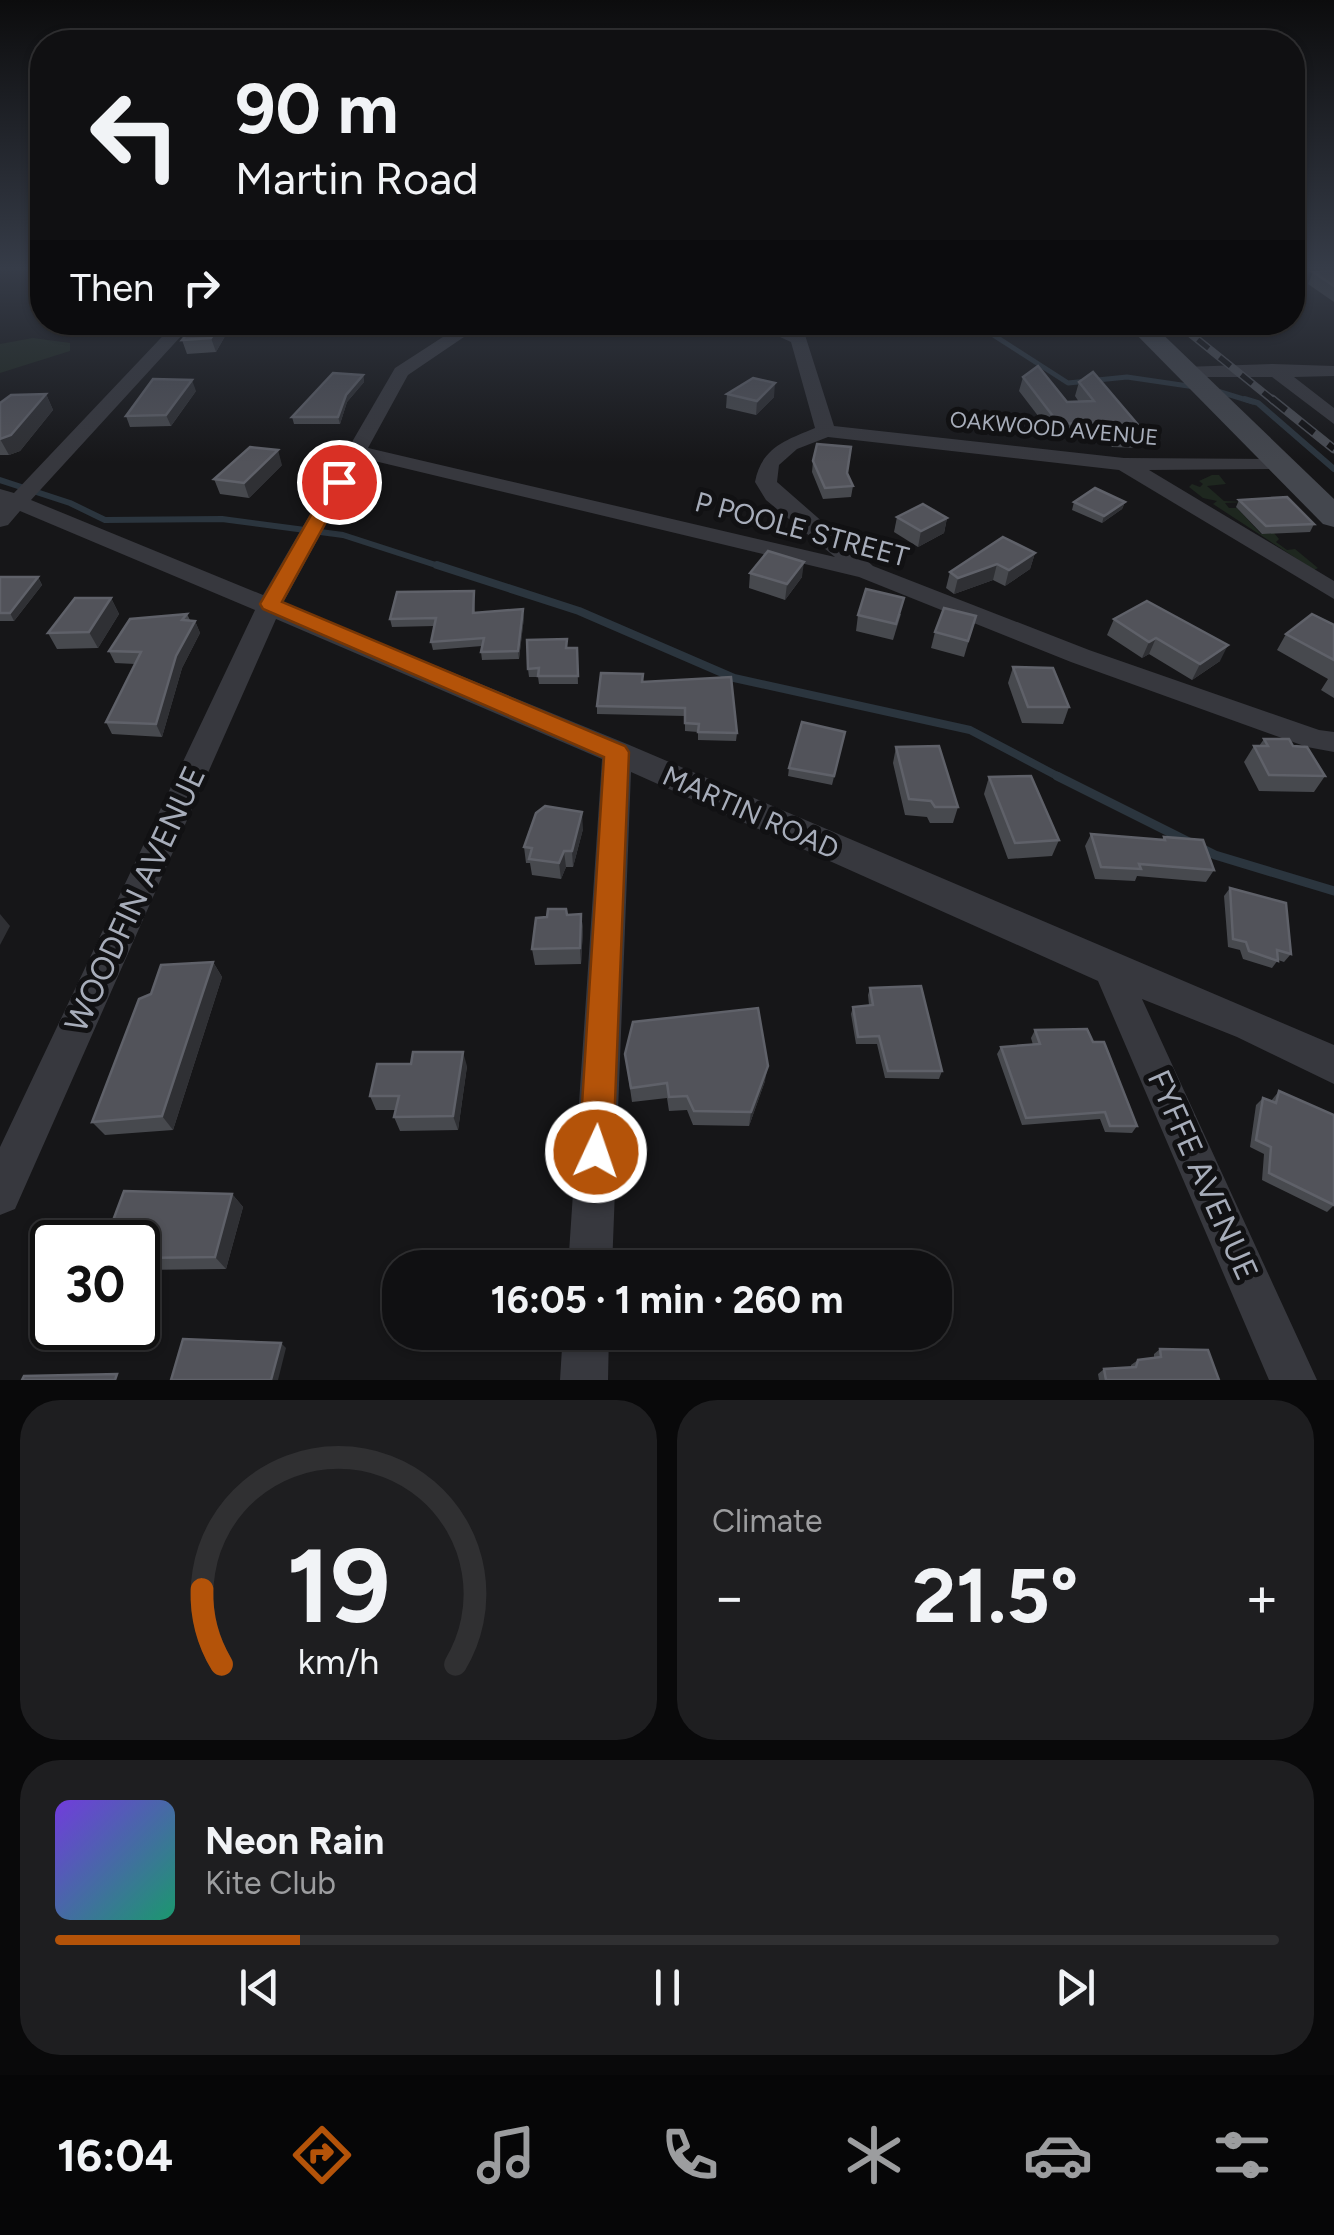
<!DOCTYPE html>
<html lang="en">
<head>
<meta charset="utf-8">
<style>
  :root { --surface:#101012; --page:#1e1e20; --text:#f1f3f6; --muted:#9c9d9f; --line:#303032; --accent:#b45309 }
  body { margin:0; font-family:Figtree,sans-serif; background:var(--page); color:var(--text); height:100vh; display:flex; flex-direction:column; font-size:38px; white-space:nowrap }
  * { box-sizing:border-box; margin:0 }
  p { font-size:32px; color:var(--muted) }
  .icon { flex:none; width:55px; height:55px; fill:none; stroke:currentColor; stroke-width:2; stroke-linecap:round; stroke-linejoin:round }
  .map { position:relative; height:1380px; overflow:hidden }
  .panel { display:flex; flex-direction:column; gap:20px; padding:20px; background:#09090a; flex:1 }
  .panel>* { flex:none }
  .top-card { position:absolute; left:30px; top:30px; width:1275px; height:305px; border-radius:40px; box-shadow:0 2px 8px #0004,0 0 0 2px var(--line); background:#101012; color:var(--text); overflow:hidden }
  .speed { position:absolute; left:30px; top:1220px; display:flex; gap:20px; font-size:50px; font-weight:700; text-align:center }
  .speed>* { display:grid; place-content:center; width:130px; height:130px; border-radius:50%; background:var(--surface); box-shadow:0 2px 8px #0004,0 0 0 2px var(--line); line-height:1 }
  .speed .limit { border:5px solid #111; border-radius:15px; background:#fff; color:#111 }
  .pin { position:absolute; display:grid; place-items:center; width:85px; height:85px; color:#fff; margin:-42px; border:5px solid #fff; border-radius:50%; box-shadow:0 2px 10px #0007 }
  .me { position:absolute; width:110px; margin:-55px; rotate:3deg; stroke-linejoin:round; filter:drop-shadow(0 0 8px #0008) }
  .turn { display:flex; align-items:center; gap:35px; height:210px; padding:0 40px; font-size:45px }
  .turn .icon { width:130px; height:130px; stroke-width:2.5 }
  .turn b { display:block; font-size:70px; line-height:85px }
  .then { display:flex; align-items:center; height:95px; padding:0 40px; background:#0003; gap:20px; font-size:38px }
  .big { font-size:75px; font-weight:700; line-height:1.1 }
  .panel .card { flex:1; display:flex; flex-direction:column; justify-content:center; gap:15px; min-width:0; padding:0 35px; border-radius:40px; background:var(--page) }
  .panel .dial { align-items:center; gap:0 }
  .dial svg { height:260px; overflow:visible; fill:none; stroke:var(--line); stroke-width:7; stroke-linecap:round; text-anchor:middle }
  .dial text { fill:var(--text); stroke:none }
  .song { display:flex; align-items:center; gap:30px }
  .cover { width:120px; height:120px; border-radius:15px; background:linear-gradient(135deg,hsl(260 70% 55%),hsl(160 70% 35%)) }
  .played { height:10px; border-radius:5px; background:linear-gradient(90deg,var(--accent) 20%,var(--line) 20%) }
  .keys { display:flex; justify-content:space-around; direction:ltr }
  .heat { display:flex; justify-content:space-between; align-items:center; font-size:55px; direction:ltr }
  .panel .tiles { flex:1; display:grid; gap:20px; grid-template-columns:1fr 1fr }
  .card:last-child { grid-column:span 2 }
  .trip { position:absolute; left:382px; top:1250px; width:570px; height:100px; border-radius:40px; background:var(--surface); box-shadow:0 2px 8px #0004,0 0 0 2px var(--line); font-weight:700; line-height:100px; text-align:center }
  .menu { display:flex; height:160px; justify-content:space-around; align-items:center; background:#060607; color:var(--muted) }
  .menu .icon { width:70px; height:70px }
  .menu .current { color:var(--accent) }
  .menu b { font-size:45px; color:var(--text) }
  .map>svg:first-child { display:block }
  .green { fill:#1e271f }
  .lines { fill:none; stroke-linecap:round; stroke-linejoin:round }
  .stream-far3 { stroke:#2b353e; stroke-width:5 }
  .stream-far2 { stroke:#2b353e; stroke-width:6 }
  .stream-far1 { stroke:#2b353e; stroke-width:8 }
  .stream { stroke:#2b353e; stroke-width:9 }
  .minor { fill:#37383e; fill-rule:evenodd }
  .secondary { fill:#44474e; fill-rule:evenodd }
  .rail-far1-casing { stroke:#494c53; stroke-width:8 }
  .rail-casing { stroke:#494c53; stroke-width:9 }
  .rail-far1 { stroke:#111113; stroke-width:5; stroke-dasharray:14; stroke-linecap:butt }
  .rail { stroke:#111113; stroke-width:6; stroke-dasharray:18; stroke-linecap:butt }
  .wall { fill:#47494e }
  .shaded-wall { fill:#2f3034 }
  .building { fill:#52535a; stroke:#5f6169; stroke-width:2.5 }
  .route { fill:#b45309; stroke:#753606; stroke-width:2.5 }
  .labels { text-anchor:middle; stroke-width:10; stroke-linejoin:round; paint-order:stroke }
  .far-street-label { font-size:22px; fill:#a7adba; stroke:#111113 }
  .street-label { font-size:28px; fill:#a7adba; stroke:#111113 }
  .near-street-label { font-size:32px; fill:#a7adba; stroke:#111113 }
</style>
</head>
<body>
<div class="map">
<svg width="1334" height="1380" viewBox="0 0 1334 1380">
  <rect width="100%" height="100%" fill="#161618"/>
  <g class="green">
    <polygon points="33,338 70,343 70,351 0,373 0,344"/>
    <polygon points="1212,475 1219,475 1226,484 1207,486 1224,501 1244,502 1225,503 1229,508 1237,508 1261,534 1274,533 1279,539 1276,542 1287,550 1295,549 1318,568 1314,570 1213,504 1217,501 1203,498 1189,487 1192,484 1200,487 1203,484 1199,481"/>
  </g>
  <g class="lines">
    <g class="stream-far3">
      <polyline points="973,322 1068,383 1127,377 1195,387"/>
      <polyline points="1214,390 1253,402"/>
    </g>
    <g class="stream-far2">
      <polyline points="1245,399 1258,403 1334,469"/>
      <polyline points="0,480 70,503 105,520 222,519 343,535 445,568"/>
    </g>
    <polyline class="stream-far1" points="437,565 579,611 734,678 970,730 1061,778"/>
    <polyline class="stream" points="1057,776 1215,855 1334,891"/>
    <g class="minor">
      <path d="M176 322H194L31 500 263 595 395 368 466 322H486L408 375 368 448 835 557 766 500 755 482C761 448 786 440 815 428L791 342 747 322H771L805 335 834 426 1124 458 1286 459 1289 463 1286 467 1279 469 1149 470 1334 581V599L1119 470 828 437 797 449 779 465 777 482 873 566 1089 650 1319 730 1334 732V752L1307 747 1071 662 859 577 362 458 283 603 627 744 1334 1045V1084L1237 1037 1142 999 1317 1380H1269L1098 981 631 772 612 1268H568L602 759 276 619 15 1209 0 1215V1147L255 610 20 511 8 525 0 527V489L14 493Z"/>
      <polygon points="1273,364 1334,366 1334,376 1294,377 1334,408 1334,424 1272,377 1183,377 1174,372 1183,367"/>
      <polygon points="563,1332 609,1332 608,1380 560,1380"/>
    </g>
    <polygon class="secondary" points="1124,322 1150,322 1334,499 1334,527 1323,524"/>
    <g class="rail-far1-casing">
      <polyline id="rail-far1" points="1176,322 1275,402"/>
    </g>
    <g class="rail-casing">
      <polyline id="rail" points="1272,399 1334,449"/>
    </g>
    <use href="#rail-far1" class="rail-far1"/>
    <use href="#rail" class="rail"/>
  </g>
  <g class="wall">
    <polygon points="1334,271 1334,302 1308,284 1313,272"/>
    <polygon points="233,322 216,352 187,354 182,340"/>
    <polygon points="363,375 364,382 347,402 340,424 294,424 292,417"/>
    <polygon points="1023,377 1067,402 1079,402 1075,396 1079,382 1145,433 1140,448 1112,447 1104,436 1055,438 1019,391"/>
    <polygon points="196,391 171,426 130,427 126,416"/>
    <polygon points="46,394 53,410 20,451 9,455 0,455 0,403"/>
    <polygon points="727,394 774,397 756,415 726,408"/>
    <polygon points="813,461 847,473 853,486 851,497 823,499 812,472"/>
    <polygon points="282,465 249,498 220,494 214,479"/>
    <polygon points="1239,500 1314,524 1310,532 1262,534 1236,507"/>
    <polygon points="1074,502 1125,502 1122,509 1102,523 1072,510"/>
    <polygon points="897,517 947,518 944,533 918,547 894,532"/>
    <polygon points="1035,553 1030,569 1005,586 993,580 954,594 946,588 950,572"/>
    <polygon points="750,573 802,577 785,600 749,588"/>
    <polygon points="0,577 38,577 42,585 14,621 0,621"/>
    <polygon points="474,591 475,613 524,617 519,659 482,660 481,652 482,646 433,650 431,642 434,626 392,627 390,619"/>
    <polygon points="111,598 119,614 98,648 57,649 48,633"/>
    <polygon points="187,614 190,620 195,621 200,633 182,668 162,737 112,734 106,722 135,664 115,663 109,651"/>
    <polygon points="901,614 893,640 856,631 858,615"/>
    <polygon points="976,616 964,657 931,648 935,632"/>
    <polygon points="1114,619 1220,661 1192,680 1149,654 1142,658 1107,635"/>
    <polygon points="1334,625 1334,698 1321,690 1328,679 1277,650 1286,634"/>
    <polygon points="567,648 577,648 578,684 539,684 538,677 529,677 528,669"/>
    <polygon points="1013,667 1069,707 1063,724 1022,723 1008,683"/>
    <polygon points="642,682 737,733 736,741 698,740 698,732 685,731 685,716 597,714 597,706"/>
    <polygon points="845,732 832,785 788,776 789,768"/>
    <polygon points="1264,739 1293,746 1325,776 1314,792 1259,791 1244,762 1254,746 1259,746"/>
    <polygon points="896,747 958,807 953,823 930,823 927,817 905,815 893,763"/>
    <polygon points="989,777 1059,840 1052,856 1008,859 984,794"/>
    <polygon points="583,829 573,867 566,867 561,879 532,875 530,863 526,863 524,847"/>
    <polygon points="1091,834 1162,840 1164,837 1214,870 1206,882 1137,876 1135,881 1095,879 1085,846"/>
    <polygon points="1230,888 1291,954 1284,962 1278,960 1272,968 1243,959 1240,950 1228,947 1224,896"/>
    <polygon points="581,914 583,929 581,964 535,965 532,949 567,915"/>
    <polygon points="213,962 222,977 173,1130 105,1135 92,1122 151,994"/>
    <polygon points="870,988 942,1071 939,1079 885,1078 877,1044 856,1044 851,1014 853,1007 869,1005 868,995"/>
    <polygon points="1035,1030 1137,1126 1132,1133 1105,1132 1100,1119 1022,1125 997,1054 1001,1047 1033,1045 1031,1038"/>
    <polygon points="625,1054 765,1081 749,1126 693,1125 687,1110 669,1111 667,1098 632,1102"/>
    <polygon points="467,1066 458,1130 400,1131 394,1117 396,1110 376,1110 370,1096"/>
    <polygon points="1279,1091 1334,1205 1327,1212 1262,1180 1264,1154 1250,1147 1256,1105 1263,1098 1271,1101"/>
    <polygon points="232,1194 243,1207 226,1269 138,1270 138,1242"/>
    <polygon points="1160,1349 1219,1380 1099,1380 1098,1374 1104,1369 1131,1368 1131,1365 1138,1360 1154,1358 1154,1354"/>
  </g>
  <g class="shaded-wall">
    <polygon points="221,322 233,322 216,352 211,338"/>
    <polygon points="363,375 364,382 347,402 340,424 338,417 346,395"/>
    <polygon points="192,380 196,391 171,426 166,415"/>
    <polygon points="775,383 774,397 756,415 757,401"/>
    <polygon points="46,394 53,410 20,451 9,455 0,439"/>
    <polygon points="278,450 282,465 249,498 244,483"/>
    <polygon points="1125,502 1122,509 1102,523 1104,516"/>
    <polygon points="947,518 944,533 918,547 921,531"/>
    <polygon points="1035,553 1030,569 1005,586 1009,570"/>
    <polygon points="804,562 802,577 785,600 787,584"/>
    <polygon points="997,564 993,580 954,594 958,578"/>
    <polygon points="38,577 42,585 14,621 10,613"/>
    <polygon points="111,598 119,614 98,648 89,632"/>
    <polygon points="523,609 524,617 519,659 518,651"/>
    <polygon points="195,621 200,633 182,668 162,737 156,724 176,656"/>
    <polygon points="1156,638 1149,654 1142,658 1149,642"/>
    <polygon points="1228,645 1220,661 1192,680 1200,664"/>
    <polygon points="582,812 583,829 573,867 572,851"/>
    <polygon points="564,851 566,867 561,879 559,863"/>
    <polygon points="0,914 10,926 0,945"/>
    <polygon points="581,914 583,929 581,964 580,948"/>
    <polygon points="213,962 222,977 173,1130 162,1116"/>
    <polygon points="463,1052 467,1066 458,1130 453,1116"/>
    <polygon points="768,1066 765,1081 749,1126 751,1112"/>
    <polygon points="232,1194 243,1207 226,1269 215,1257"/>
    <polygon points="281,1343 286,1348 278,1380 271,1380"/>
  </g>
  <g class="building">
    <polygon points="1334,271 1334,286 1313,272"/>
    <polygon points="196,322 221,322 211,338 182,340"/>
    <polygon points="1038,366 1067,402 1094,401 1079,382 1093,372 1145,433 1117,433 1109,422 1059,424 1023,377"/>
    <polygon points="333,373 363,375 346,395 338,417 292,417"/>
    <polygon points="753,378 775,383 757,401 727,394"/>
    <polygon points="153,379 192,380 166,415 126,416"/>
    <polygon points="46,394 11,435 0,439 0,403 11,395"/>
    <polygon points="817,444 851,447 847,473 853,486 825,488 813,461"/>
    <polygon points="250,447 278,450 244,483 214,479"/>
    <polygon points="1095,488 1125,502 1104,516 1074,502"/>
    <polygon points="1287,497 1314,524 1266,526 1239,500"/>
    <polygon points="923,504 947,518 921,531 897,517"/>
    <polygon points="1003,537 1035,553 1009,570 997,564 958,578 950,572"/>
    <polygon points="768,551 804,562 787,584 750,573"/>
    <polygon points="0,577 38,577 10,613 0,613"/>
    <polygon points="866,589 904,598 896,624 858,615"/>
    <polygon points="474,591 473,613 523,609 518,651 481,652 484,638 431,642 436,618 390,619 397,592"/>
    <polygon points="75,598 111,598 89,632 48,633"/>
    <polygon points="1147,601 1228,645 1200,664 1156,638 1149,642 1114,619"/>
    <polygon points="944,608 976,616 968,641 935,632"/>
    <polygon points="187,614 182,620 195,621 176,656 156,724 106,722 141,652 109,651 130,619"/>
    <polygon points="1312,614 1334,625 1334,660 1286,634"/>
    <polygon points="567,639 566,648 577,648 578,676 538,676 539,668 528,669 527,640"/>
    <polygon points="1013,667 1053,668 1069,707 1028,707"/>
    <polygon points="601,673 643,674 642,682 731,677 737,733 698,732 699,724 685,723 685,708 597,706"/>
    <polygon points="802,722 845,732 834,776 789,768"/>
    <polygon points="1264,739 1289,739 1293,746 1307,747 1325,776 1269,775 1254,746 1268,746"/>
    <polygon points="939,746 958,807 935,807 931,801 909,799 896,747"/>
    <polygon points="1031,776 1059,840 1015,843 989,777"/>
    <polygon points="545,806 582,812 572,851 564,851 559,863 529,859 532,848 524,847 536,813"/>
    <polygon points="1091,834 1165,840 1164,837 1203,840 1214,870 1139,864 1141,869 1101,867"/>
    <polygon points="1230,888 1286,903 1291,954 1277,950 1278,961 1249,951 1246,942 1233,939"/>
    <polygon points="548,909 566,909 567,915 581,914 580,948 532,949 536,918 547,917"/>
    <polygon points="213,962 162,1116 92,1122 139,999 151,994 161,965"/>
    <polygon points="921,986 942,1071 888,1071 879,1036 858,1037 853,1007 873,1005 870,988"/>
    <polygon points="758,1008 768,1066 751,1112 694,1111 687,1096 669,1097 667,1083 631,1088 625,1054 633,1022"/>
    <polygon points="1087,1029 1093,1042 1104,1042 1137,1126 1110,1126 1105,1112 1026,1118 1001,1047 1040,1044 1035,1030"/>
    <polygon points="413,1052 463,1052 453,1116 394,1117 399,1096 370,1096 377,1064 411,1064"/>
    <polygon points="1279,1091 1334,1115 1334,1205 1269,1173 1271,1147 1256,1140 1263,1098 1276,1103"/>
    <polygon points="124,1191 232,1194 215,1257 138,1258 138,1242 105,1242"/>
    <polygon points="183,1339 281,1343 271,1380 171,1380"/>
    <polygon points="1160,1349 1208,1350 1219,1380 1106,1380 1104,1369 1136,1367 1138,1360 1161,1357"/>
    <polygon points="117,1374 115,1380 22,1380 24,1376"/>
  </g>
  <linearGradient id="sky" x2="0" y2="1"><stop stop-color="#0c0c0d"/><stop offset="0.58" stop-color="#363c48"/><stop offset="1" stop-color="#363c48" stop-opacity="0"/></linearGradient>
  <rect width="1334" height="462" fill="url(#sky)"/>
  <polygon class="route" points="339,476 348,482 282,602 625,746 629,752 613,1152 608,1165 596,1170 584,1165 579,1152 604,757 263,609 260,604 330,482"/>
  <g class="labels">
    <g class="far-street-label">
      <text transform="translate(1054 428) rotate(5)" y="8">OAKWOOD AVENUE</text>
    </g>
    <g class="street-label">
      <text transform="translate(802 529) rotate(15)" y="10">P POOLE STREET</text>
      <text transform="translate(751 812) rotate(24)" y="10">MARTIN ROAD</text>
    </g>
    <g class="near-street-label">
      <text transform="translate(135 899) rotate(-65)" y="11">WOODFIN AVENUE</text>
      <text transform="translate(1203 1175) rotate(66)" y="11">FYFFE AVENUE</text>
    </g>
  </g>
</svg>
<div class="speed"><div class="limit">30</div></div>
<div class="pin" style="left:339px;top:482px;background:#d93025"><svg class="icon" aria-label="arrive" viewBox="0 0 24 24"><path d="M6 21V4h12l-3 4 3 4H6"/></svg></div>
<svg class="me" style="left:596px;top:1152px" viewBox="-20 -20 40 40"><circle r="17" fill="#b45309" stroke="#fff" stroke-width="3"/><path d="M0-11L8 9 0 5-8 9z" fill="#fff"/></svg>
<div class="trip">16:05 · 1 min · 260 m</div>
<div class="top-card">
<div class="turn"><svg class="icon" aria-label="left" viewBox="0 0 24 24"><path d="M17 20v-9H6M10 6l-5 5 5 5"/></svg><div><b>90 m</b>Martin Road</div></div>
<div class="then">Then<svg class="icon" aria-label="right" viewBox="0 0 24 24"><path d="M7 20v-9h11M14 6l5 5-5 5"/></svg></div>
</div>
</div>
<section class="panel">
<div class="tiles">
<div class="card dial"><svg viewBox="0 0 100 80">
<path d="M14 69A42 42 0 1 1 86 69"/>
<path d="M14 69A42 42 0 0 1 8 46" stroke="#b45309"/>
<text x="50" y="56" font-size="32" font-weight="700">19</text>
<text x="50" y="72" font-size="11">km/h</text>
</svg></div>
<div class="card"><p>Climate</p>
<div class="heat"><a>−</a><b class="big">21.5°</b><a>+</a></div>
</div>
<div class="card">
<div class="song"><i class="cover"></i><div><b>Neon Rain</b><p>Kite Club</p></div></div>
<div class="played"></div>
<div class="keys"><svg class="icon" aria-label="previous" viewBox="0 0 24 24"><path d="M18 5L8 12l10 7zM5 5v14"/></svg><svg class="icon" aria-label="pause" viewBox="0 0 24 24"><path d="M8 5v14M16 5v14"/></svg><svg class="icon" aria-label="next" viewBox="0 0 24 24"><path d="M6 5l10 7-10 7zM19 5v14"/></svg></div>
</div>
</div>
</section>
<nav class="menu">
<b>16:04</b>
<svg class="icon current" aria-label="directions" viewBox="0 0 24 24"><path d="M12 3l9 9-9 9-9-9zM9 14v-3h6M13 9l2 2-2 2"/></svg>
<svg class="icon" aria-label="music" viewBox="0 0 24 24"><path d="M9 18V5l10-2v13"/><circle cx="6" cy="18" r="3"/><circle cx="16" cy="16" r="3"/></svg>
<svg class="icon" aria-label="phone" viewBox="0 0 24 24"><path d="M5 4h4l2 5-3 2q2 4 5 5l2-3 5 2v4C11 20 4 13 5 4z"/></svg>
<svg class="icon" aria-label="climate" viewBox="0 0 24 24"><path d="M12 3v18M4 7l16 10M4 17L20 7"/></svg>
<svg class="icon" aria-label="car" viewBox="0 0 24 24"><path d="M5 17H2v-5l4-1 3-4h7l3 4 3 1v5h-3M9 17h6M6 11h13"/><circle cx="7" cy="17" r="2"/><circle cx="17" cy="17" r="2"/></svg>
<svg class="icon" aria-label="filters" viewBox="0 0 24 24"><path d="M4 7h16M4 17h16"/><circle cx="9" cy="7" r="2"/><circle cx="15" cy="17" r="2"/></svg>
</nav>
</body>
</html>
